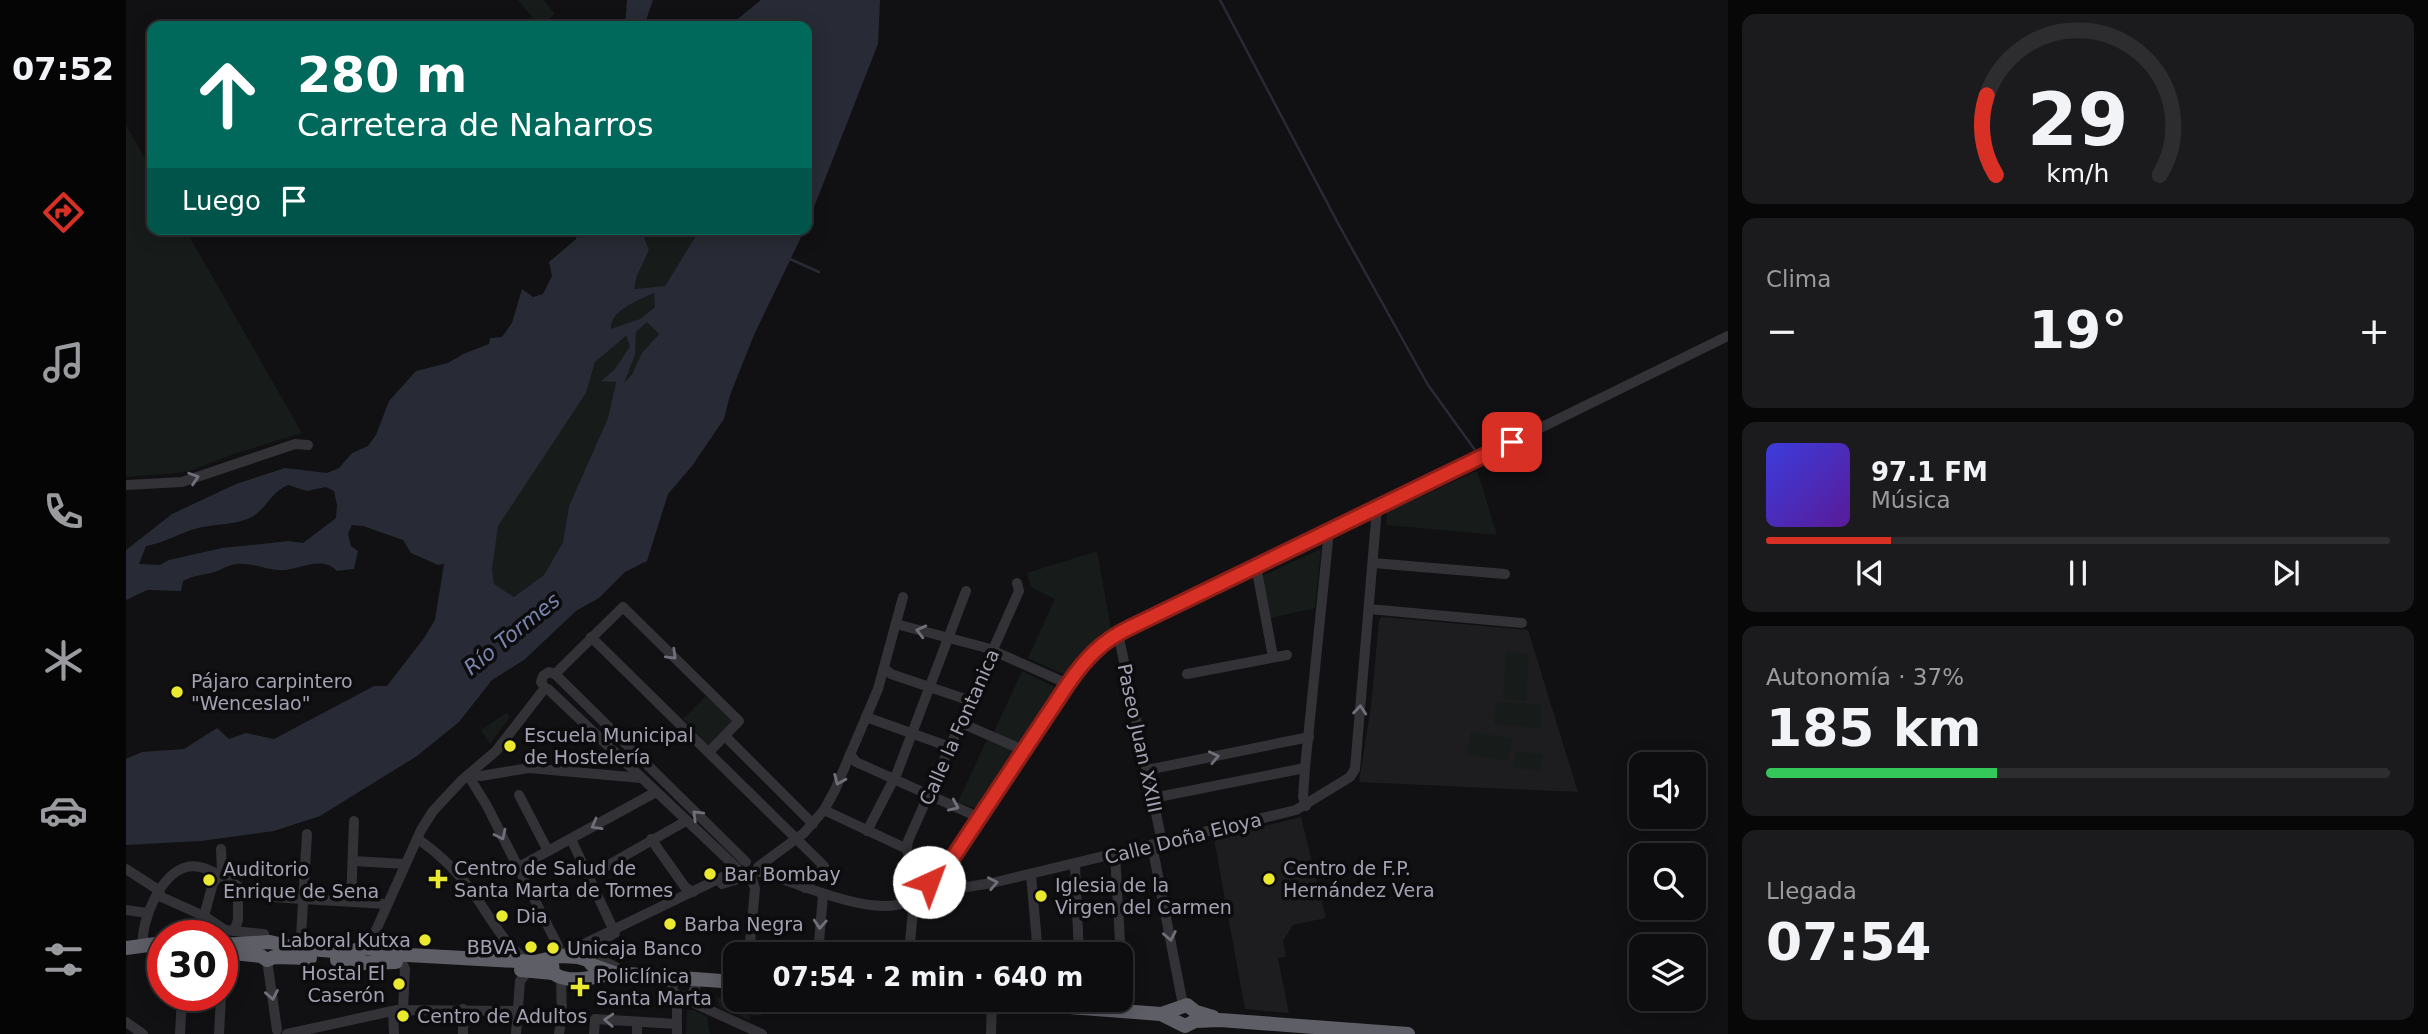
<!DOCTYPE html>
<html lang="es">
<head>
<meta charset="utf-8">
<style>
  :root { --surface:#0d0c0e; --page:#1b1a1c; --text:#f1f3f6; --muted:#9a9b9e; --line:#2d2c2e; --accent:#d93025 }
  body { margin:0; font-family:"DejaVu Sans",sans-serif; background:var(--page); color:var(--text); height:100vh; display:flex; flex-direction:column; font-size:26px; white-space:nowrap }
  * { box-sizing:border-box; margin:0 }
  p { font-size:23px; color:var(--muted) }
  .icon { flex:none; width:38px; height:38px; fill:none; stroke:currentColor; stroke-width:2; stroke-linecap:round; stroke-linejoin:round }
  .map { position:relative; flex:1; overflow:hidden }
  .panel { display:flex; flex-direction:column; gap:14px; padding:14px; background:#070708; width:700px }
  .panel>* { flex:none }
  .top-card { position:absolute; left:21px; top:21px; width:665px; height:214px; border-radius:14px; box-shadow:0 4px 18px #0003,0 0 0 2px var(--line); background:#00695c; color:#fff; overflow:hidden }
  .controls { position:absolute; left:1503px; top:752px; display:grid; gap:14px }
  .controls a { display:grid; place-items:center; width:77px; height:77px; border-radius:14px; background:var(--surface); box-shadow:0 4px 18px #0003,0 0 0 2px var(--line); font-size:35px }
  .speed { position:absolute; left:21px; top:920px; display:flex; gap:14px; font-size:35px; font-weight:700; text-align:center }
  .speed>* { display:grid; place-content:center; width:91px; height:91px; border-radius:50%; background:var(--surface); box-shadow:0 4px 18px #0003,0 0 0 2px var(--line); line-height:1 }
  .speed .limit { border:10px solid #d22; background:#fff; color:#111 }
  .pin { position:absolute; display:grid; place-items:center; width:60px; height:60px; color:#fff; margin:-30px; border-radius:14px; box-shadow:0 4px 10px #0006 }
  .me { position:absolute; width:77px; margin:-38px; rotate:43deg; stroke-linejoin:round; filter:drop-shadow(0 0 5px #0008) }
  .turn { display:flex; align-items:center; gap:24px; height:147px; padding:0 35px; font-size:32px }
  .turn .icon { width:91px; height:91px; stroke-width:2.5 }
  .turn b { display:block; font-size:49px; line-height:60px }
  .then { display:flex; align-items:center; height:66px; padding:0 35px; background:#0003; gap:14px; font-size:26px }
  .big { font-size:52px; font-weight:600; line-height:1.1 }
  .panel .widget { flex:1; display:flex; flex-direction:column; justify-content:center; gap:10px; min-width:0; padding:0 24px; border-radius:14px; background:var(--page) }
  .panel .dial { align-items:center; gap:0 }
  .dial svg { height:182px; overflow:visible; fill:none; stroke:var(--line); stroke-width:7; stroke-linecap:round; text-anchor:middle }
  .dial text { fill:var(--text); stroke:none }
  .song { display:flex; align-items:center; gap:21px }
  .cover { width:84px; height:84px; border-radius:10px; background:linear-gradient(135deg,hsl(240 70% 55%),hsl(270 70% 35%)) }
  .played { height:7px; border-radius:4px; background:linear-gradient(90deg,var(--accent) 20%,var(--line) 20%) }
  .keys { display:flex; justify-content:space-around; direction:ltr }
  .heat { display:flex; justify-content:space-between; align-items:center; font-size:38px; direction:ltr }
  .charge { height:10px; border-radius:5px; background:linear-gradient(90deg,#34c759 37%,var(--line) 0) }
  .trip { position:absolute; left:597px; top:942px; width:410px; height:70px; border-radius:14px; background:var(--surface); box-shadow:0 4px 18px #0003,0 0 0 2px var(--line); font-weight:600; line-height:70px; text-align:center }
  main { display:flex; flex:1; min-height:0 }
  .tabs { display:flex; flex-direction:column; width:126px; justify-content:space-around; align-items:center; background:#050506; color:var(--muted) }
  .tabs .icon { width:49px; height:49px }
  .tabs .on { color:var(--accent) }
  .tabs b { font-size:32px; color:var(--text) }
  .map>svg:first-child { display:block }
  .built { fill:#1d1c1f }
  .green { fill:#171c1a }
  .water { fill:#282a35; fill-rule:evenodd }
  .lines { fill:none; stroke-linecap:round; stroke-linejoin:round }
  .stream { stroke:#282a35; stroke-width:2.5 }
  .minor { stroke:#323237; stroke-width:10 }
  .highway { stroke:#5e5e67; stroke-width:14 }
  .oneway { stroke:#70707b }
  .route-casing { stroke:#8d1f18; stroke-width:18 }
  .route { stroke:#d93025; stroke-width:12 }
  .poi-dot { fill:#eae930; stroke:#0c0b0d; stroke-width:2.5 }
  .labels { text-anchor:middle; stroke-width:7; stroke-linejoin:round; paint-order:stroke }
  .poi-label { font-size:19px; fill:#a3a2b2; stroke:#0c0b0d; text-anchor:start }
  .street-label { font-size:19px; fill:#a3a2b2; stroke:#0c0b0d }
  .water-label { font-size:21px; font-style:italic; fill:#7a84ad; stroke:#0c0b0d }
</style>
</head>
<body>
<main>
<nav class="tabs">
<b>07:52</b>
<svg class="icon on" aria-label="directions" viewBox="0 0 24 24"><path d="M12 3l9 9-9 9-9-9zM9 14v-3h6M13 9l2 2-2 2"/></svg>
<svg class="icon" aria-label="music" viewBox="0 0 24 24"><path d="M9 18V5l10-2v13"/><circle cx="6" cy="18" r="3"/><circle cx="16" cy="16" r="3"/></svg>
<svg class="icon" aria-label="phone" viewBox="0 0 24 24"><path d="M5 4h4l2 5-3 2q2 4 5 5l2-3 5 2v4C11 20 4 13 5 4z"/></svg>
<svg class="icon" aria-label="climate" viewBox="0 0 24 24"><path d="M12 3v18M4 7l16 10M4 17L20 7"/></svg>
<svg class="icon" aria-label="car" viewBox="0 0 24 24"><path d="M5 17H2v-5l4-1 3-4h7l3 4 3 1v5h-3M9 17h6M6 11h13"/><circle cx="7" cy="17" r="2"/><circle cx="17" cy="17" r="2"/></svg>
<svg class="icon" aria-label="filters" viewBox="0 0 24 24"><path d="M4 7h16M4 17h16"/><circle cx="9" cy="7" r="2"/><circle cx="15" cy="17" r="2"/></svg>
</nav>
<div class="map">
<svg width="1602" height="1034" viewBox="0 0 1602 1034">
  <rect width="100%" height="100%" fill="#111012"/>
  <g class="built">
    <polygon points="1256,617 1402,630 1452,792 1233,782 1245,706 1253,620"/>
    <polygon points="1175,817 1200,918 1167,925 1157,941 1160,957 1152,958 1163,1013 1119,1009 1088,839"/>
  </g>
  <g class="green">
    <polygon points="392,0 418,0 429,14 413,26"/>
    <polygon points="0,125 26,171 26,229 59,229 176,433 108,454 61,472 0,477"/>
    <polygon points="515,229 574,229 539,286 508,289 511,276 523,250"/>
    <path d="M528 292 529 307 514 319 485 330C484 309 513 301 528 292Z"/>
    <path d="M521 321 533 333C518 351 510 369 496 386L509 355 510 332Z"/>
    <polygon points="500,336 504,346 489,369 476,380 490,382 482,418 443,506 437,542 418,575 389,597 368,585 366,569 371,526 460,393 469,362"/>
    <polygon points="1351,471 1371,535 1260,525 1261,512"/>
    <polygon points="1195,549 1189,608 1144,618 1136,576"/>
    <polygon points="971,551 985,629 956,652 939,675 902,658 929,599 905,587 901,573"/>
    <polygon points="1380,652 1403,654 1400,701 1377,699"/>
    <polygon points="896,671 929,687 928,691 849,808 832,802 865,731 868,732"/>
    <polygon points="580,696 607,722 583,745 557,719"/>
    <polygon points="1370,701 1416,705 1414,728 1368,724"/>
    <polygon points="380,713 384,717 364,744 355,730"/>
    <polygon points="1345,732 1386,739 1383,761 1341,754"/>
    <polygon points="1390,751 1416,755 1413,771 1387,767"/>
    <polygon points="591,997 637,1000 635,1016 624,1015 624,1021 613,1016 616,1013 618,1003 613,1003 610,1010 603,1012 593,1007"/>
    <polygon points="561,1010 568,1010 581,1017 584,1034 560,1034"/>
  </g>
  <g class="water">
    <polygon points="501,0 527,0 518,26 499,26"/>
    <polygon points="635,0 754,0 752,44 681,225 681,26 603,26"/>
    <path d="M452 229H515L523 250 511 276 508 289 539 286 574 229H679L628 335 604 395 598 419 566 466 542 494 521 561 499 572 473 598 450 611 398 660 366 680 333 722 291 756 194 816 148 831 75 841 0 845V759L16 752 58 749 91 728 103 739 120 733 148 739 248 686H261L298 638 309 620 318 564 312 565 285 553 277 540 237 526 226 525 222 534 225 546 232 551 228 569 211 571C196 556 178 568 159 570 142 571 127 562 110 564 103 565 96 569 89 572 78 575 68 575 57 581L55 591 21 590 0 600V550L46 514 110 484 159 468 201 473 213 468 226 453 242 446 250 435 263 401 290 371 322 363 337 354 363 344 364 338 376 337 386 323 396 289 407 297 417 294 426 276 423 262 450 239ZM528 293 529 307 514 319 485 329C484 310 513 300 528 293ZM521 322 533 334 516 353 506 374 498 383 509 355 510 332ZM500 336 504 346 489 369 475 381 490 382 482 418 443 506 437 542 418 575 388 597 368 584 366 569 372 526 460 393 469 362ZM162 485 181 491 200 487 208 491 211 505 210 518 177 543 163 541 96 548 43 560 34 565 13 564 20 546C38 543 54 533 72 528 88 524 111 525 126 517 141 508 144 493 162 485Z"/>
  </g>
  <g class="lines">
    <g class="stream">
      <polyline points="1094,0 1214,227 1302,385 1349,450"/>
      <polyline points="664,259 693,272"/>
    </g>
    <g class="minor">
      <polyline points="0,485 56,482 169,444 182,445"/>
      <polyline points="1247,563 1379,574"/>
      <polyline points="1130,566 1147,657"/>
      <polyline points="1243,609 1396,623"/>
      <polyline points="770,624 861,648 942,684"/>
      <polyline points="992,633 1036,842"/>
      <polyline points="465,637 698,866 679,888"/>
      <polyline points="758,668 765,674 845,701"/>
      <polyline points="429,674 497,607 613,721 583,752"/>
      <polyline points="429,674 620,862"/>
      <polyline points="1061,674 1161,655"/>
      <polyline points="419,688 415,682 417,676 423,672 429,674"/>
      <polyline points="422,689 611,868"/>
      <polyline points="740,717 824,747"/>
      <polyline points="835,723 897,750"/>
      <polyline points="599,736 687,824"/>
      <polyline points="724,754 730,762 852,817"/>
      <polyline points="1021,770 1183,737"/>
      <polyline points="343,774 355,776 403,768 515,778"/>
      <polyline points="342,775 361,806 432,946 434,956"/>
      <polyline points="393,795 422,851"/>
      <polyline points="1027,798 1179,768"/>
      <polyline points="1180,806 1177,797 1179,768 1203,531"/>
      <polyline points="698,810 781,849"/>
      <polyline points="741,831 771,773 840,591"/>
      <path d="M292 839C315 855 334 874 350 897 365 919 379 945 401 961"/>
      <polyline points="445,839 489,933"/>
      <polyline points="525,839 559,887 567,892"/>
      <polyline points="1026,845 1057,1005"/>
      <polyline points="989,854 998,1011"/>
      <polyline points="227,861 279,864"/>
      <polyline points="949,865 953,954"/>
      <polyline points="632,867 678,833 698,810 709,790 752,689 777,597"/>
      <polyline points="391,868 530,792"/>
      <polyline points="0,869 34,891"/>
      <circle cx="793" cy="881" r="10"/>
      <path d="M634 872C671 881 767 931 797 890"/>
      <polyline points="786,874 781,849 782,841 893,591 891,583"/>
      <polyline points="905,875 912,954"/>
      <polyline points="463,876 560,821"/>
      <polyline points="803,882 815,874 942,684 961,658 983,639 1602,336"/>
      <polyline points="596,884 615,878"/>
      <polyline points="799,889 828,889 866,883 1170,810 1224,777 1229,769 1251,508"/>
      <polyline points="31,895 78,916 99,930 138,934 140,943"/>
      <polyline points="145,897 260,904"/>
      <polyline points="225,901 228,821"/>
      <polyline points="0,910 21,913"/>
      <polyline points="78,916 87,883 96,872 95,849"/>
      <path d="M17 944C15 920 35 873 61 867 77 863 99 878 112 886V920L108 931"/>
      <polyline points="474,944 475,960 490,967"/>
      <polyline points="170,948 175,937 181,834"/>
      <polyline points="242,948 295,830 307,811 336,780 370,751 419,688"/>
      <polyline points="623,954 629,889 626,879"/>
      <polyline points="692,954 697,895"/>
      <polyline points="783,954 787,910 783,901"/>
      <polyline points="435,955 611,870"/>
      <polyline points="96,957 96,964"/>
      <polyline points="141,960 151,1030"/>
      <polyline points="464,962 471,946 487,934"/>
      <polyline points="276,963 279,969 277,1009"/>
      <polyline points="548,977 546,991 555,997 566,994 573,979"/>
      <polyline points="562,997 570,1004 636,1034"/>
      <polyline points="337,1009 337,1034"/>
      <polyline points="267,1011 268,1034"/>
      <polyline points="0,1022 17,1034"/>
      <polyline points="54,1034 56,996"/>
      <polyline points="93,1034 95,996"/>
      <polyline points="161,1034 271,1010 392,1011"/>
      <polyline points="390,1034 394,981 403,970"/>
      <polyline points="433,1034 436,1016 435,978"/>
      <polyline points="468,1034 469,1019 551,1024"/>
      <polyline points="511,1034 511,1022"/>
      <polyline points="551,1034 551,996"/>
      <polyline points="865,1034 866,1001"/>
    </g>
    <g class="highway">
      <polyline points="96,945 144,942 170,948 221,952 242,948 264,954 409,962 434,956 452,957 462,960 466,965 488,973 609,982"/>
      <polyline points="0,948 37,943"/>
      <polyline points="108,953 135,956 141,960 148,957 184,958"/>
      <polyline points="211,960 239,963 270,962"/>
      <path d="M426 964 427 973C443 985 469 977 487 973"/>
      <polyline points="395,970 427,973"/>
      <polyline points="839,999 1035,1014 1059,1026 1069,1021 1094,1020 1282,1034"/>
      <polyline points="1035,1014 1061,1005 1070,1012 1087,1017"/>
    </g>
  </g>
  <defs><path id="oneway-chevron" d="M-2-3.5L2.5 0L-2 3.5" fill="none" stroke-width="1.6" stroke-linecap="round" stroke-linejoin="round" transform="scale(1.75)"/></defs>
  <g class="oneway">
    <use href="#oneway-chevron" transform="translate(68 478) rotate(-18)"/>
    <use href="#oneway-chevron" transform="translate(795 631) rotate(-166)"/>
    <use href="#oneway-chevron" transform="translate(546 655) rotate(44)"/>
    <use href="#oneway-chevron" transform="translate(1234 710) rotate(-85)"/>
    <use href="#oneway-chevron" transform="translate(1088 757) rotate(-12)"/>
    <use href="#oneway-chevron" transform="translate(713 780) rotate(113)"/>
    <use href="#oneway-chevron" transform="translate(828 806) rotate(24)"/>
    <use href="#oneway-chevron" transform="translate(571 815) rotate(-136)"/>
    <use href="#oneway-chevron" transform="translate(470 825) rotate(151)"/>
    <use href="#oneway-chevron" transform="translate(375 835) rotate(64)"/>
    <use href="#oneway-chevron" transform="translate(867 883) rotate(-11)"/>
    <use href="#oneway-chevron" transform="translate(694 924) rotate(94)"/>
    <use href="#oneway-chevron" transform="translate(1044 936) rotate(79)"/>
    <use href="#oneway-chevron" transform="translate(146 995) rotate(80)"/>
    <use href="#oneway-chevron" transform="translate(483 1020) rotate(-177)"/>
  </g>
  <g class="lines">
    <g class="route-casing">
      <path id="route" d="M803 882 816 874 942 684C959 659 976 641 1003 628L1386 442"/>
    </g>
    <use href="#route" class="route"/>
  </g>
  <g class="poi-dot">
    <circle cx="51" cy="692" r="7"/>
    <circle cx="384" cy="746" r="7"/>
    <circle cx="584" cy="874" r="7"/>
    <path d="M308.5 868.5h7v7h7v7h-7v7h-7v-7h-7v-7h7z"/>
    <circle cx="1143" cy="879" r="7"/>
    <circle cx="83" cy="880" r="7"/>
    <circle cx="915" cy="896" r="7"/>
    <circle cx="376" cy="916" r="7"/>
    <circle cx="544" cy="924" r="7"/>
    <circle cx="299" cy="940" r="7"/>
    <circle cx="405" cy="947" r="7"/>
    <circle cx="427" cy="948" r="7"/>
    <circle cx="273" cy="984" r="7"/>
    <path d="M450.5 976.5h7v7h7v7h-7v7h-7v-7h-7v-7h7z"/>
    <circle cx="277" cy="1016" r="7"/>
  </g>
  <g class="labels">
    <g class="poi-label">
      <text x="65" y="688">Pájaro carpintero<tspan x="65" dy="22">"Wenceslao"</tspan></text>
      <text x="398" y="742">Escuela Municipal<tspan x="398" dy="22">de Hostelería</tspan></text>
      <text x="328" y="875">Centro de Salud de<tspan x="328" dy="22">Santa Marta de Tormes</tspan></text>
      <text x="1157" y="875">Centro de F.P.<tspan x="1157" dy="22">Hernández Vera</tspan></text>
      <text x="97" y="876">Auditorio<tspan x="97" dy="22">Enrique de Sena</tspan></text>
      <text x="598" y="881">Bar Bombay</text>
      <text x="929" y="892">Iglesia de la<tspan x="929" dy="22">Virgen del Carmen</tspan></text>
      <text x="390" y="923">Dia</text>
      <text x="558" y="931">Barba Negra</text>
      <text x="285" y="947" text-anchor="end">Laboral Kutxa</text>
      <text x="391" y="954" text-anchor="end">BBVA</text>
      <text x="441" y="955">Unicaja Banco</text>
      <text x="259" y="980" text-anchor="end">Hostal El<tspan x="259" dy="22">Caserón</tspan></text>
      <text x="470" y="983">Policlínica<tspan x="470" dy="22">Santa Marta</tspan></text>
      <text x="291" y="1023">Centro de Adultos</text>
    </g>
    <g class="street-label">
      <text transform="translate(833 727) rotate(-66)" y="7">Calle la Fontanica</text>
      <text transform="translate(1014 738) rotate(78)" y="7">Paseo Juan XXIII</text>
      <text transform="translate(1057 838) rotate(-14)" y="7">Calle Doña Eloya</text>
    </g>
    <g class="water-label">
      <text transform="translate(386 634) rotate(-39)" y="7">Río Tormes</text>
    </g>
  </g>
</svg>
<div class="controls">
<a><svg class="icon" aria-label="sound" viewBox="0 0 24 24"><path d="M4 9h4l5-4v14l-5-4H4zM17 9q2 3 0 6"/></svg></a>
<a><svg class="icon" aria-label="search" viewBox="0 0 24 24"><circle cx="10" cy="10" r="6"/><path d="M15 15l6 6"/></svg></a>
<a><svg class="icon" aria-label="layers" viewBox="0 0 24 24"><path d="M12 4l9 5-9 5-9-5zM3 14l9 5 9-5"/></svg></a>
</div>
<div class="speed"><div class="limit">30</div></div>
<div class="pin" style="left:1386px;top:442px;background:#d93025"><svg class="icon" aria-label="arrive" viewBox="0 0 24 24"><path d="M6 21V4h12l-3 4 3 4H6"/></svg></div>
<svg class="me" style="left:803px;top:882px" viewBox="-20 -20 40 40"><circle r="19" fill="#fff"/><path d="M0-13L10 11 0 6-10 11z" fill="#d93025"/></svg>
<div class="trip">07:54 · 2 min · 640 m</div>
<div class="top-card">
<div class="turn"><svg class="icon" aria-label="ahead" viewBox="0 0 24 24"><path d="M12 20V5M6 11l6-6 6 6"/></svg><div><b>280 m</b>Carretera de Naharros</div></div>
<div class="then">Luego<svg class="icon" aria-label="arrive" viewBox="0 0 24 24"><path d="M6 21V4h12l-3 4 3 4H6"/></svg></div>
</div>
</div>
<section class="panel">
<div class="widget dial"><svg viewBox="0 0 100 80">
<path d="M14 69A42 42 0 1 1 86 69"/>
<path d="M14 69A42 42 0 0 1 10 34" stroke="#d93025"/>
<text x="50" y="56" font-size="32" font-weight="700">29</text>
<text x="50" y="72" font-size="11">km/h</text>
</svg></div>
<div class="widget"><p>Clima</p>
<div class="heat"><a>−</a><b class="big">19°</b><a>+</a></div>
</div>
<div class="widget">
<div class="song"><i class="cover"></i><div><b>97.1 FM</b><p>Música</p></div></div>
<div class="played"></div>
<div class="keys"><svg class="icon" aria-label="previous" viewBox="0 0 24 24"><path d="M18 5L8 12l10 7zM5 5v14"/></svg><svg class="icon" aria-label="pause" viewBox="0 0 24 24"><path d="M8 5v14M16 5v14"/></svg><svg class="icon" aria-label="next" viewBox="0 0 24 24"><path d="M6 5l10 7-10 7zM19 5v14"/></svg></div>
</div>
<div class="widget"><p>Autonomía · 37%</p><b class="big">185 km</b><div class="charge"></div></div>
<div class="widget"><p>Llegada</p><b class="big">07:54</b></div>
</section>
</main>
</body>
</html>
